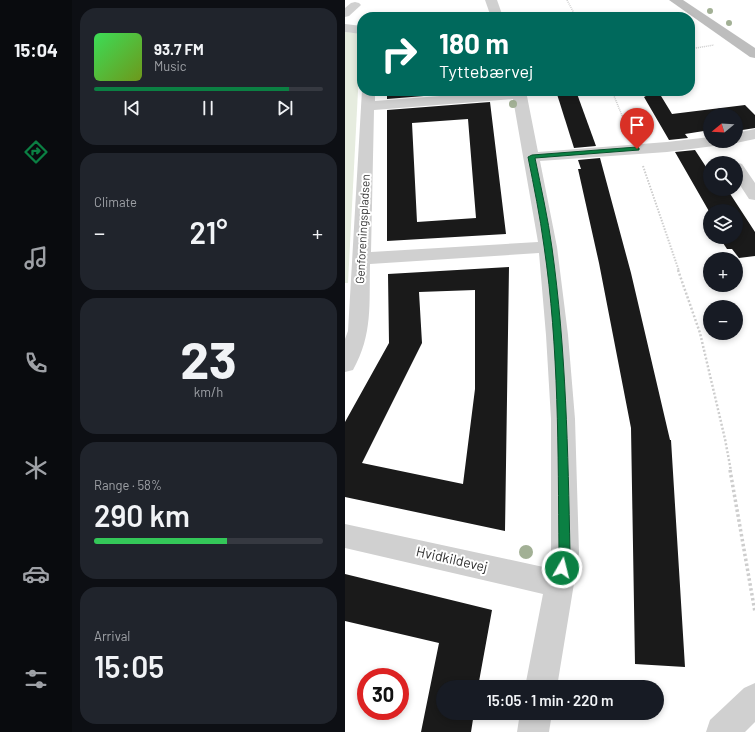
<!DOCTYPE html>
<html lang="en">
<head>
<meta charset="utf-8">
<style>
  :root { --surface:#171b24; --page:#20242c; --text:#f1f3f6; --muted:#9ea1a6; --line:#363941; --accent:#0b8043 }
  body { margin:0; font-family:Barlow,sans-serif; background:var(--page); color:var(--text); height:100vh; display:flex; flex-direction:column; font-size:15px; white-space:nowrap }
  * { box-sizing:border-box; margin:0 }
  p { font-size:13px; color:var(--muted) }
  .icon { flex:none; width:22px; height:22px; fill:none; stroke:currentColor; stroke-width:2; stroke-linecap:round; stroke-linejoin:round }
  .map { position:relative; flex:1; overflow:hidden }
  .side { display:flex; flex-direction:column; gap:8px; padding:8px; background:#0d0f14; width:273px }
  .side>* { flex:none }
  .banner { position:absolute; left:12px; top:12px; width:338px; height:84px; border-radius:16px; box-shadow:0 2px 6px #0003; background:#00695c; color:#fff; overflow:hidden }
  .needle { width:26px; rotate:252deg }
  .fabs { position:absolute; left:358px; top:108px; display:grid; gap:8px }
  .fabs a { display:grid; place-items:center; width:40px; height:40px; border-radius:50%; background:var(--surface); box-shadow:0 2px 6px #0003; font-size:20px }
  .speed { position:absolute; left:12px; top:668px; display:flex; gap:8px; font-size:20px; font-weight:700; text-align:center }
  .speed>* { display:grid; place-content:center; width:52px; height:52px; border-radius:50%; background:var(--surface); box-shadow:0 2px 6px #0003; line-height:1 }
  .speed .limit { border:6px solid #d22; background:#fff; color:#111 }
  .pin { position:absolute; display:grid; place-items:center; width:34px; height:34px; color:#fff; margin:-41px -17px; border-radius:50% 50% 50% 0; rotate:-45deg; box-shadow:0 0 4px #0007 }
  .pin .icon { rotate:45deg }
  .me { position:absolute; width:44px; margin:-22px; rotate:8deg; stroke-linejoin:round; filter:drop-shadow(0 0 3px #0008) }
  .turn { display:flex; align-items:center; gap:14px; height:84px; padding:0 16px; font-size:18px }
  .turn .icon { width:52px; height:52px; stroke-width:2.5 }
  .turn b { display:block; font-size:28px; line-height:34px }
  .big { font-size:30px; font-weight:600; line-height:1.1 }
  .side .tile { flex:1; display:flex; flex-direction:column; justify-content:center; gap:6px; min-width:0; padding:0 14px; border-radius:16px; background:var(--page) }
  .side .dial { align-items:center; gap:0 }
  .dial b { font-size:52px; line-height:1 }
  .song { display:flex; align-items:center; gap:12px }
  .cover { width:48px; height:48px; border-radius:6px; background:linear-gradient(135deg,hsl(130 70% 55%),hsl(80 70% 35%)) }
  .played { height:4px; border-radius:2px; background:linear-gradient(90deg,var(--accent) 85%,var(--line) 85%) }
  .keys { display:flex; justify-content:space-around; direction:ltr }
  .heat { display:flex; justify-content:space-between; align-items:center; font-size:22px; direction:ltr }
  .charge { height:6px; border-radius:3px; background:linear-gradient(90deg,#34c759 58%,var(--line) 0) }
  .trip { position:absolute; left:91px; top:680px; width:228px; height:40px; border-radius:20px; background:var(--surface); box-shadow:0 2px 6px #0003; font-weight:600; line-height:40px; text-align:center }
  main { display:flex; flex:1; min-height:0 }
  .menu { display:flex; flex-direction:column; width:72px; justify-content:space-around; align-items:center; background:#090b0e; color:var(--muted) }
  .menu .icon { width:28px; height:28px }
  .menu .active { color:var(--accent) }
  .menu b { font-size:18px; color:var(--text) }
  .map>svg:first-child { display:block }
  .green { fill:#e6ecdf }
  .building { fill:#1a1a1a; fill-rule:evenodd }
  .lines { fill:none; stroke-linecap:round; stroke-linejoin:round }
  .path-far3 { stroke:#cdcdcd; stroke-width:1.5; stroke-dasharray:1 1; stroke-linecap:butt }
  .path-far2 { stroke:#cdcdcd; stroke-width:2; stroke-dasharray:1.5 1.5; stroke-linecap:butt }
  .path-far1 { stroke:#cdcdcd; stroke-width:2.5; stroke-dasharray:2 2; stroke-linecap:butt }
  .path { stroke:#cdcdcd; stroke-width:3.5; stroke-dasharray:2.5 2.5; stroke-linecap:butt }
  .street { fill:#d0d0d0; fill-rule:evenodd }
  .secondary { fill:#bdbdbd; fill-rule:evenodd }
  .tree { fill:#a2b095 }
  .route { fill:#0b8043; stroke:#07532c }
  .labels { text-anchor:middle; stroke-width:4; stroke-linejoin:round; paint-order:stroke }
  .street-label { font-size:12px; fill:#333; stroke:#fff }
  .near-street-label { font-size:14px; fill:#333; stroke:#fff }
</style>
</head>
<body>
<main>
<nav class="menu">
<b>15:04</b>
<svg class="icon active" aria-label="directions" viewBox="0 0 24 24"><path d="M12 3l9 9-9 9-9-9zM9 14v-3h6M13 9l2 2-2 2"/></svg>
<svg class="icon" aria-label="music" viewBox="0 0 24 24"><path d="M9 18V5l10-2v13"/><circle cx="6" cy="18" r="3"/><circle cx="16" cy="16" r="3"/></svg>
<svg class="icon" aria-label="phone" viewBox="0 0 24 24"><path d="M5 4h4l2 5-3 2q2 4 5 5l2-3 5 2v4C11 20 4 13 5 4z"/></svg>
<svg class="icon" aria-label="climate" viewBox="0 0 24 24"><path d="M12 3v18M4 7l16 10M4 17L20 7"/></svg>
<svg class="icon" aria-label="car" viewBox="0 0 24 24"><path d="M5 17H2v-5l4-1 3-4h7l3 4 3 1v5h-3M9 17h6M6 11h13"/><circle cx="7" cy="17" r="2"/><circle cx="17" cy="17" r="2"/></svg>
<svg class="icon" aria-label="filters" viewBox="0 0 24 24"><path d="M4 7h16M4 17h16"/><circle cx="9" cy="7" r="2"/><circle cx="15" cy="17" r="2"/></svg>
</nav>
<section class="side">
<div class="tile">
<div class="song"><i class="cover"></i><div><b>93.7 FM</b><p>Music</p></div></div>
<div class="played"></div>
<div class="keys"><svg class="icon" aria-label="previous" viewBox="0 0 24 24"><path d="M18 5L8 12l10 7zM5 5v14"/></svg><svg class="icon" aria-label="pause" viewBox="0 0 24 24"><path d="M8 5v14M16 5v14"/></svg><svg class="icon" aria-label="next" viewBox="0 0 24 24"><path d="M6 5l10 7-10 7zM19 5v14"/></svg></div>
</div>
<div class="tile"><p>Climate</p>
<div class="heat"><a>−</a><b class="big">21°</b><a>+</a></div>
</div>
<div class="tile dial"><b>23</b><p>km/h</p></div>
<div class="tile"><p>Range · 58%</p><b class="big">290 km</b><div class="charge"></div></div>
<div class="tile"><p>Arrival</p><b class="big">15:05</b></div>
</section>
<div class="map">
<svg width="410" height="732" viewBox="0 0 410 732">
  <rect width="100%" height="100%" fill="#fff"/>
  <polygon class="green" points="0,32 16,33 3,283 0,283"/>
  <g class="building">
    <polygon points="42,91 140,91 42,99"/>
    <polygon points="211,91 231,91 251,146 229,148"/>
    <polygon points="310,91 313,91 327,114 400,105 410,115 410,128 391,131 391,115 365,115 365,130 340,134 343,138 324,140 299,97"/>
    <path d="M145 102 161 234 42 241V110ZM123 119 131 218 72 222 67 123Z"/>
    <polygon points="350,150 365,173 365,189 382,189 410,232 410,256 394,258 387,249 382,249 378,243 375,243 371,237 391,237 391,211 365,211 365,213 330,152"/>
    <polygon points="255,158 286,273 325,440 326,440 340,667 290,664 286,428 254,263 233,169 236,169 233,160"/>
    <path d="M164 267 160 531 0 497V422L44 343 43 274ZM130 290V389L118 484 17 463 77 343 74 292Z"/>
    <polygon points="0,574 147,610 133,687 98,687 98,713 129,713 126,732 76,732 94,643 0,621"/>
  </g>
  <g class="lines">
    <g class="path-far3">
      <polyline points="222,0 231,17"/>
      <polyline points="301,17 325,15"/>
      <polyline points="345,49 369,45"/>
      <polyline points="267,91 278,118"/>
    </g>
    <g class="path-far2">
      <polyline points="278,117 285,133"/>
      <polyline points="298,166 334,271"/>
    </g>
    <polyline class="path-far1" points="333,270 355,333 380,439 386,471"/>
    <polyline class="path" points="385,470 410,612"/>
    <g class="street">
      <polygon points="140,0 152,0 158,17 146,17"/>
      <polygon points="10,2 14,3 16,5 4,16 0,17 0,8 6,3"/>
      <polygon points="0,24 17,26 17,34 0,32"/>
      <path d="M17 90V91H30V101L160 91H181L193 152 322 142 365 137V141H377L374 144 369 146 322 152 195 161 212 247 223 335 230 419 234 553 212 687H180L198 594 0 548V524L203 568 206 553V419L201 335 194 253 25 264C24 304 28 334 8 370L0 372V339L3 331ZM168 99 193 242 26 252 29 110Z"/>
      <polygon points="410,129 410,139 391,143 385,141 391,141 391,133"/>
      <polygon points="391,162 397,164 410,183 410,200 404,199 391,179 391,163 388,163"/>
      <polygon points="410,683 410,722 400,732 361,732 365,720 399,688"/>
      <polygon points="175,713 207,713 204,732 172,732"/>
    </g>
    <polygon class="secondary" points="324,0 338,0 410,48 410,58 405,57"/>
  </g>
  <g class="tree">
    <circle cx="365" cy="11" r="3"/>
    <circle cx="384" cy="23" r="3"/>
    <circle cx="168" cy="104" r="4"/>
    <circle cx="181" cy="552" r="7"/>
  </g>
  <path class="route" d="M292 147 294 148V150L190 158C196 188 203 218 207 248 221 349 223 451 225 553L221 572 217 574 213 572 211 568 214 553C213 451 214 348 199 246 195 216 189 187 183 157L187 155Z"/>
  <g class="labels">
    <g class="street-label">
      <text transform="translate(18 229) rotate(-87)" y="4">Genforeningspladsen</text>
    </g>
    <g class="near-street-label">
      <text transform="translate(107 559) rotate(13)" y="5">Hvidkildevej</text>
    </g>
  </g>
</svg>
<div class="fabs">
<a><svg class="needle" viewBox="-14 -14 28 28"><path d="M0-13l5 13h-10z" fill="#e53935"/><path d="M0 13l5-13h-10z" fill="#9ea1a6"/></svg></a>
<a><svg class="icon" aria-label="search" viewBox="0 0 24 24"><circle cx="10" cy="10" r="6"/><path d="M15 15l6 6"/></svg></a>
<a><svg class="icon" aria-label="layers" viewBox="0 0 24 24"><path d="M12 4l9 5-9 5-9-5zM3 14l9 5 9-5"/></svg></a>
<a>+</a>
<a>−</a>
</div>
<div class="speed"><div class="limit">30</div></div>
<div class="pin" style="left:292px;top:149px;background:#d93025"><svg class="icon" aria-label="arrive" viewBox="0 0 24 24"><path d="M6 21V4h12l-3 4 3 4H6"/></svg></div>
<svg class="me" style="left:217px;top:568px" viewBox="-20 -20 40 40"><circle r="17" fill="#0b8043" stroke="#fff" stroke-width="3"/><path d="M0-11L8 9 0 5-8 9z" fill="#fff"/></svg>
<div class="trip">15:05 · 1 min · 220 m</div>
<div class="banner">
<div class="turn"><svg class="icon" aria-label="right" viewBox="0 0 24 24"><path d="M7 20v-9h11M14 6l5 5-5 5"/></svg><div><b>180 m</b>Tyttebærvej</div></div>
</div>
</div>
</main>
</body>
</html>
